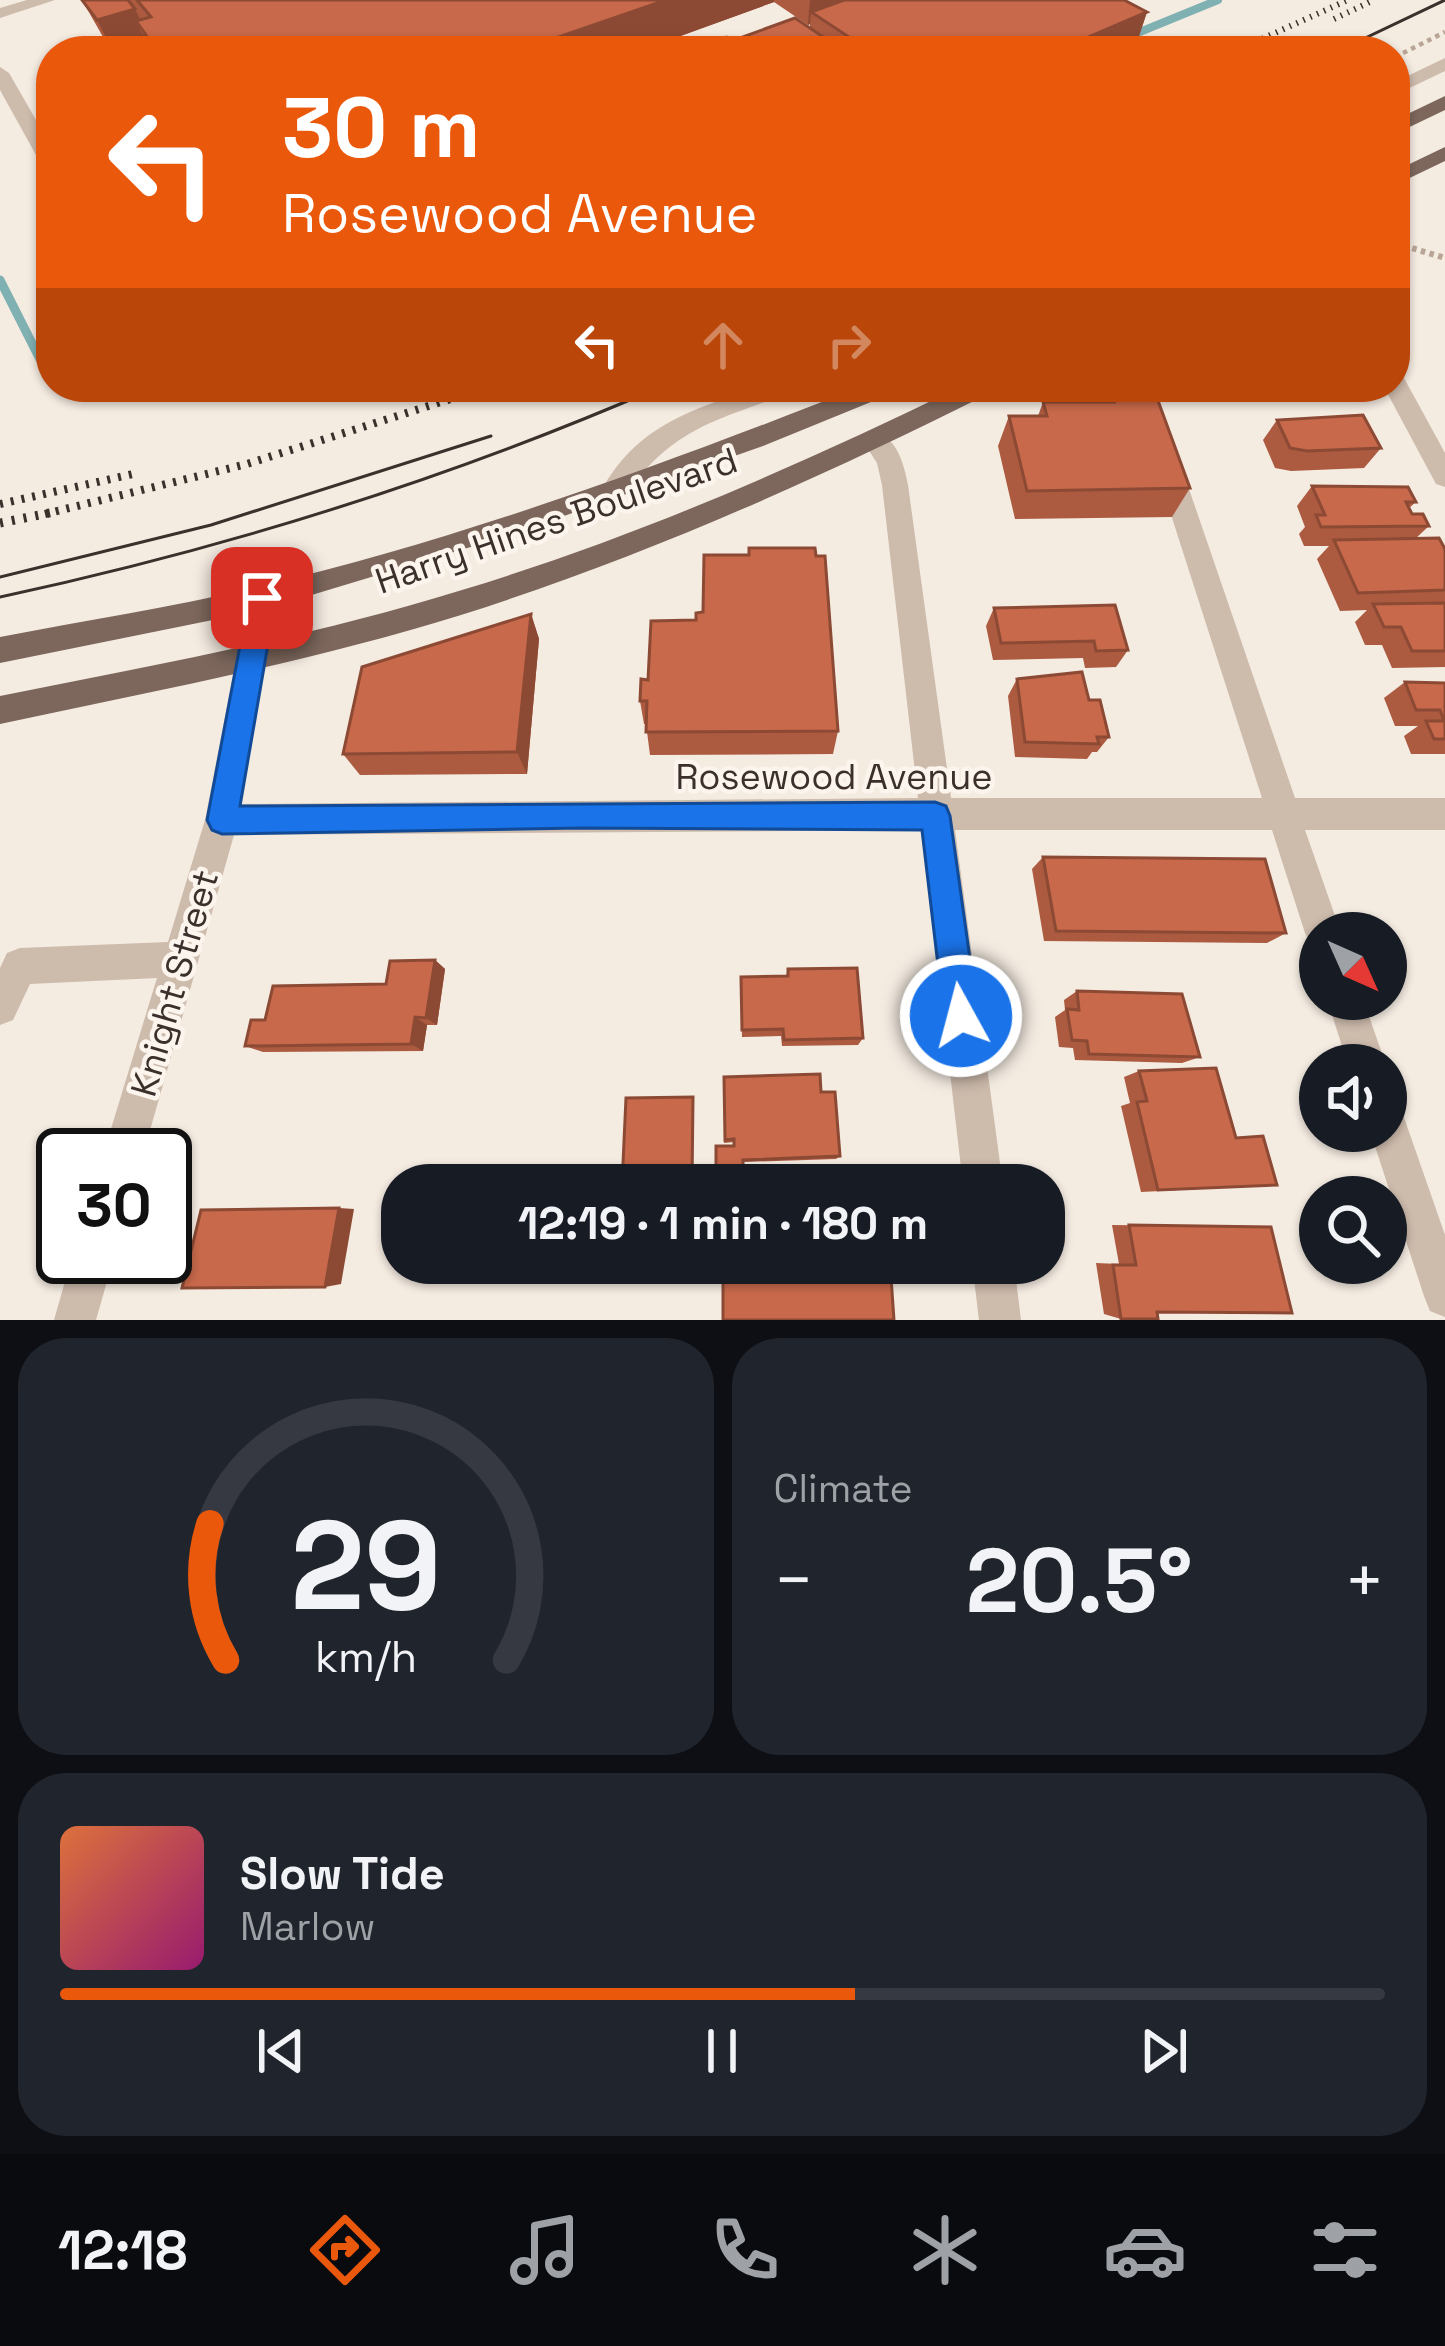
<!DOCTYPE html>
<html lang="en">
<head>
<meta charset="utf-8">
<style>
  :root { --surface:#171b24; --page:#20242c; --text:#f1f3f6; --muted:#9ea1a6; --line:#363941; --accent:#ea580c }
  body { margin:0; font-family:"Space Grotesk",sans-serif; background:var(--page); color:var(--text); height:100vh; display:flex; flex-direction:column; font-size:45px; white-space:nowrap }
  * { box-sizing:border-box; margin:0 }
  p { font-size:39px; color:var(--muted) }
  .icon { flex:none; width:66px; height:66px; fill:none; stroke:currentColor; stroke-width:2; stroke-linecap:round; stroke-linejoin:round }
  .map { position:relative; height:1320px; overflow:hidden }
  .side { display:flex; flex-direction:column; gap:18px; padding:18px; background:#0d0f14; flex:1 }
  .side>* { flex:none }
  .guide { position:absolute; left:36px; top:36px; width:1374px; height:366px; border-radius:48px; box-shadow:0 3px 9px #0004; background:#ea580c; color:#fff; overflow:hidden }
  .needle { width:78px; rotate:135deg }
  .controls { position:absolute; left:1299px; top:912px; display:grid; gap:24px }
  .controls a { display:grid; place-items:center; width:108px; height:108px; border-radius:50%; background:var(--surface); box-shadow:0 3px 9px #0004; font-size:60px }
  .speed { position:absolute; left:36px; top:1128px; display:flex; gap:24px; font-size:60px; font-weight:700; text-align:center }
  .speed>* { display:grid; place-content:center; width:156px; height:156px; border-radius:50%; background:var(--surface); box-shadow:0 3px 9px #0004; line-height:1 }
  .speed .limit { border:6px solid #111; border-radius:18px; background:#fff; color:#111 }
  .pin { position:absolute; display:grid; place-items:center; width:102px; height:102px; color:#fff; margin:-51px; border-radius:24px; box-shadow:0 6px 18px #0006 }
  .me { position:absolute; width:132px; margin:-66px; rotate:353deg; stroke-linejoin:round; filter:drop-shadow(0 0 9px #0008) }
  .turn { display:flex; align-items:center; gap:42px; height:252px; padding:0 48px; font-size:54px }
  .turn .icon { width:156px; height:156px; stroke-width:2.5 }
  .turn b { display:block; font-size:84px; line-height:102px }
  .lanes { display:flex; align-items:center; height:114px; padding:0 48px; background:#0003; justify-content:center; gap:60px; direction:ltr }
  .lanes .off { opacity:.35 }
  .big { font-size:90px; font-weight:700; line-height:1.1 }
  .side .card { flex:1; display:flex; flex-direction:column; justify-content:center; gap:18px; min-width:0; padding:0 42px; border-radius:48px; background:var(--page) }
  .side .dial { align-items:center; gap:0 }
  .dial svg { height:312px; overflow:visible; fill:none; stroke:var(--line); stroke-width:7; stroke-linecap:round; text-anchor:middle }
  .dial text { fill:var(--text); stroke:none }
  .song { display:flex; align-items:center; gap:36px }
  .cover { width:144px; height:144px; border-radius:18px; background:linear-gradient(135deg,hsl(20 70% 55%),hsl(320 70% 35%)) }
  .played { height:12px; border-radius:6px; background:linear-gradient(90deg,var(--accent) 60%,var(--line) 60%) }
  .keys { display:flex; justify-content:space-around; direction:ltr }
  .heat { display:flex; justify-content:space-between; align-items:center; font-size:66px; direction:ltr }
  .side .tiles { flex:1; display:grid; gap:18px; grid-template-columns:1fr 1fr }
  .card:last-child { grid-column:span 2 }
  .trip { position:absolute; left:381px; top:1164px; width:684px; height:120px; border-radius:48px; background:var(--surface); box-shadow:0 3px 9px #0004; font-weight:700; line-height:120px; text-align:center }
  .tabs { display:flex; height:192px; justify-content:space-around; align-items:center; background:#090b0e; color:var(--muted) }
  .tabs .icon { width:84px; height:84px }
  .tabs .active { color:var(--accent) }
  .tabs b { font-size:54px; color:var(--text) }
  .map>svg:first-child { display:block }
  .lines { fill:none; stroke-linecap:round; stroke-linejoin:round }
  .stream-far1 { stroke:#7fb0b2; stroke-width:8 }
  .stream { stroke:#7fb0b2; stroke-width:9 }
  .path-far1 { stroke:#b9a596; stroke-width:4.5; stroke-dasharray:4.5 4.5; stroke-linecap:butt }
  .path { stroke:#b9a596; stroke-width:6; stroke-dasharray:4.5 4.5; stroke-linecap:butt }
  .minor { fill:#cdbbac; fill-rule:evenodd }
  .major { fill:#7d675c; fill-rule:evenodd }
  .tram { stroke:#3b302b; stroke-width:3 }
  .rail-far2 { stroke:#3b302b; stroke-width:6; stroke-dasharray:1.5 6; stroke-linecap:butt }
  .rail-far1 { stroke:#3b302b; stroke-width:8; stroke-dasharray:3 8; stroke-linecap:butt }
  .rail { stroke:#3b302b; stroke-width:9; stroke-dasharray:3 9; stroke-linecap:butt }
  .wall { fill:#ac5a40 }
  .shaded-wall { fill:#8c4a34 }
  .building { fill:#c8694b; stroke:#8c4a34; stroke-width:3 }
  .route { fill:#1a73e8; stroke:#114b97; stroke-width:3 }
  .labels { text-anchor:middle; stroke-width:9; stroke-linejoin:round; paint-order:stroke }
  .street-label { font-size:36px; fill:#3b302b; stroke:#fbf5ee }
</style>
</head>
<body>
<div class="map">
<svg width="1445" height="1320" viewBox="0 0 1445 1320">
  <rect width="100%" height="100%" fill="#f4ebe1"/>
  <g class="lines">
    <polyline class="stream-far1" points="1130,36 1218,0"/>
    <polyline class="stream" points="0,280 44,367 51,367"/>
    <polyline class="path-far1" points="1395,57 1445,32"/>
    <polyline class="path" points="1395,243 1445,258"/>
    <g class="minor">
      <polygon points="27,0 55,0 0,18 0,8"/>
      <polygon points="727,35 751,51 725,47 686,51"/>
      <polygon points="1445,58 1445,71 1395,95 1395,82"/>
      <polygon points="0,67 9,73 51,146 51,170 41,164 0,90"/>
      <polygon points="1395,375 1404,378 1445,453 1445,487 1436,484 1384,387 1395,387"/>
      <path d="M755 387H792L789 393C714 422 677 426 626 493H608L604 486C640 424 692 411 755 387Z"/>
      <path d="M1130 387H1154L1295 798H1445V830H1305L1341 933H1320V949L1311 945 1305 933 1272 830H955L1003 1185H963L922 830 234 835 143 1155H103L157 978 30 984 13 1020 0 1025V968L7 953 20 948 168 942 205 820 248 598 252 590H272L276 598 241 804 918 798 882 485 877 463 862 440 875 431C897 438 904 464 908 485L951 798H1262Z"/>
      <polygon points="1327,999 1363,999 1386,1065 1348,1065"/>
      <polygon points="1386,1101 1400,1106 1445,1235 1445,1317 1430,1311 1424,1296 1370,1131 1386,1131"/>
      <polygon points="72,1257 114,1257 96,1320 54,1320"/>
      <polygon points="972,1263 1014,1263 1021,1320 979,1320"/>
    </g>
    <g class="major">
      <polygon points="1445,96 1445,110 1395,134 1395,120"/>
      <polygon points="1445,147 1445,161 1395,185 1395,171"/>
      <path d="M860 387H896L893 393 763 446 507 536 262 610 0 663V637C87 620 175 607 261 586 459 540 670 462 860 387Z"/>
      <path d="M960 387H993L990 393C818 479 644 557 461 615 310 662 154 691 0 724V696C155 665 311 637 462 590 634 538 798 466 960 387Z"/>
    </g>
    <g class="tram">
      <polyline points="1338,51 1445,0"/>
      <polyline points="0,577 211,525 491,436"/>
      <path d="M0 597C228 548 446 480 660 387"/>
    </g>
    <g class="rail-far2">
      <polyline points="1334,19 1374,0"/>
      <polyline points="1235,51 1348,0"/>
    </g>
    <g class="rail-far1">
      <polyline points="0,504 133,474"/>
      <polyline points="45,514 247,464 488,387"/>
    </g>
    <polyline class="rail" points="0,523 59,511"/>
  </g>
  <g class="wall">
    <polygon points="82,0 1124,0 1147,12 1134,51 704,51 810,28 810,24 808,25 774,2 639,51 111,51"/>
    <polygon points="1055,387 1153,387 1190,488 1172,517 1015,519 998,446 1009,416 1038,416 1043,402 1052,402 1050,399"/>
    <polygon points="1277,420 1381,448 1364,468 1291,471 1275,468 1263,440"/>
    <polygon points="1312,486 1416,502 1409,508 1412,514 1429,526 1416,538 1445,549 1445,667 1392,668 1382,645 1365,645 1355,622 1367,610 1340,611 1317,559 1329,546 1304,546 1299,534 1305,527 1297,506"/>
    <polygon points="994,608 1128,650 1116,667 1085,668 1083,658 993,660 986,626"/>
    <polygon points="703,612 838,731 833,754 650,755 646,724 644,724 640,701 648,680"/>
    <polygon points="531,614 539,639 527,774 360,775 343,754"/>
    <polygon points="1017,679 1089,700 1109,737 1097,752 1092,752 1087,759 1015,757 1008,696"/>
    <polygon points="1405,682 1445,683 1445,754 1411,754 1404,736 1418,726 1395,726 1384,698"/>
    <polygon points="1043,857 1286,933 1267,943 1044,941 1032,869"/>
    <polygon points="435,960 445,969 437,1025 427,1025 423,1051 263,1052 245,1046 265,1020 386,984"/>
    <polygon points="788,969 863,1038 858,1045 782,1046 781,1036 742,1037 741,986 786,976"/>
    <polygon points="1077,991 1200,1057 1182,1063 1075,1060 1073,1048 1059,1047 1055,1017 1065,1010 1064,1000"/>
    <polygon points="1139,1071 1236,1138 1277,1185 1141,1192 1121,1106 1130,1103 1124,1077"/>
    <polygon points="724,1077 821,1092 840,1156 836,1159 743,1162 734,1142 724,1143"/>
    <polygon points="1112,1225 1271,1227 1157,1312 1121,1319 1104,1314 1096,1263 1119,1264"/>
  </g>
  <g class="shaded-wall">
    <polygon points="666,0 774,0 774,2 639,51 518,51"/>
    <polygon points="810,0 865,0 811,12 810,24 808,25"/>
    <polygon points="135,9 155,50 136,21 150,51 136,38 142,51 113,51 97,20"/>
    <polygon points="1147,12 1134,51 1056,51"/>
    <polygon points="1108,387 1094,416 1074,429 1087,399"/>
    <polygon points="531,614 539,639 527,774 517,752"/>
    <polygon points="435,960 445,969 437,1025 426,1018"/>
    <polygon points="415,1017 427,1025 423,1051 411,1044"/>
    <polygon points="339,1208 354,1209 341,1284 325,1287"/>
  </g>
  <g class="building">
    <polygon points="82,0 128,0 135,9 97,20"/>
    <polygon points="137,0 666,0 518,51 146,51 136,38 146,35 136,21 151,17"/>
    <polygon points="844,0 1124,0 1147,12 1056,51 870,51 811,12"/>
    <polygon points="795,18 844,51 704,51"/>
    <polygon points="1077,387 1107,387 1087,399"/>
    <polygon points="1109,387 1153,387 1190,488 1027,491 1009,416 1047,416 1043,402 1114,402"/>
    <polygon points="1363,415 1381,448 1307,451 1290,448 1277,420"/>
    <polygon points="1312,486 1408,487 1416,502 1406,502 1412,514 1423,514 1429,526 1321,527 1316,515 1325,515"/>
    <polygon points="1439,538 1445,549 1445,590 1358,593 1334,540"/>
    <polygon points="749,548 815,548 816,556 825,556 838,731 646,732 647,701 640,701 641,679 648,680 651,621 696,620 696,613 703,612 704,555 749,555"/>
    <polygon points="1445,603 1445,651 1412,651 1401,627 1384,627 1373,604"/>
    <polygon points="1115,605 1128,650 1096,651 1094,641 1001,643 994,608"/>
    <polygon points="531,614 517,752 343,754 362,667"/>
    <polygon points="1082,672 1089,700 1100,700 1109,737 1097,737 1099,744 1025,742 1017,679"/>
    <polygon points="1405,682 1445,683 1445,739 1434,739 1426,721 1444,721 1440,710 1416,710"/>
    <polygon points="1043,857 1265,859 1286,933 1056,931"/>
    <polygon points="435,960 426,1018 415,1017 411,1044 245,1046 251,1020 265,1020 273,986 386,984 390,961"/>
    <polygon points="857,968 863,1038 784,1040 783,1029 742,1030 741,977 788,976 788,969"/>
    <polygon points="1077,991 1182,994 1200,1057 1089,1054 1087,1041 1072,1040 1067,1009 1079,1010"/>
    <polygon points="1216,1068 1236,1138 1263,1136 1277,1185 1158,1190 1137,1102 1147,1101 1139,1071"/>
    <polygon points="820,1074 821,1092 835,1092 840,1156 743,1160 743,1185 716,1185 716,1146 734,1146 734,1139 725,1140 724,1077"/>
    <polygon points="693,1097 692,1185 622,1185 626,1098"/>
    <polygon points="339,1208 325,1287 182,1288 201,1210"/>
    <polygon points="1129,1225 1271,1227 1292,1313 1157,1312 1158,1319 1121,1319 1113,1265 1136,1265"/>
    <polygon points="723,1263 878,1263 879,1278 891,1277 894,1320 723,1320"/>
  </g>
  <polygon class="route" points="262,587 276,598 240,806 935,802 946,806 950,816 978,1016 973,1028 961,1033 949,1028 944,1016 922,830 580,828 222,834 212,830 207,820 249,598"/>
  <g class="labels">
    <g class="street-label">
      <text transform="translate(556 520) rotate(-19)" y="13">Harry Hines Boulevard</text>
      <text x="834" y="789">Rosewood Avenue</text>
      <text transform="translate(174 983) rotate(-74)" y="13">Knight Street</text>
    </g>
  </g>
</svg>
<div class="controls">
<a><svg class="needle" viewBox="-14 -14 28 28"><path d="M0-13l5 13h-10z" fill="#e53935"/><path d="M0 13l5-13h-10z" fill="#9ea1a6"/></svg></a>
<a><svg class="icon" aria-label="sound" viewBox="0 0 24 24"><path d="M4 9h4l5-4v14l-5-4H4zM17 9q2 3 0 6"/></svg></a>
<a><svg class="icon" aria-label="search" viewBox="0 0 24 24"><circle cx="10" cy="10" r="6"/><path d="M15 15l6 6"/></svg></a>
</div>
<div class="speed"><div class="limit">30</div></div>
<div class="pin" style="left:262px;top:598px;background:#d93025"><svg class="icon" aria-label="arrive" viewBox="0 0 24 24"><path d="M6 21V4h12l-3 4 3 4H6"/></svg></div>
<svg class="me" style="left:961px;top:1016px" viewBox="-20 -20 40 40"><circle r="17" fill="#1a73e8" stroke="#fff" stroke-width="3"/><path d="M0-11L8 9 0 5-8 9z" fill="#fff"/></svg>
<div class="trip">12:19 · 1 min · 180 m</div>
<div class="guide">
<div class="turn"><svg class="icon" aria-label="left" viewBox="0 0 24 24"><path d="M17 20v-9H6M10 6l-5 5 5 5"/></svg><div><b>30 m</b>Rosewood Avenue</div></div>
<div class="lanes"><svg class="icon" aria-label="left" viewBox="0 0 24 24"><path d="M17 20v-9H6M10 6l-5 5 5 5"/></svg><svg class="icon off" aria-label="ahead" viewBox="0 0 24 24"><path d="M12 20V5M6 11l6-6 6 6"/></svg><svg class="icon off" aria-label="right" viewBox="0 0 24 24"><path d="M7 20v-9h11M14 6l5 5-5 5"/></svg></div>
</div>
</div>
<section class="side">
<div class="tiles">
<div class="card dial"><svg viewBox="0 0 100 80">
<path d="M14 69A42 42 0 1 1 86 69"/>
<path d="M14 69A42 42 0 0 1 10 34" stroke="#ea580c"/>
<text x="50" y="56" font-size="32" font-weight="700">29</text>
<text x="50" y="72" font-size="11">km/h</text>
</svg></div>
<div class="card"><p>Climate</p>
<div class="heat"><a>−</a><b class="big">20.5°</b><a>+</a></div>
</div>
<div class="card">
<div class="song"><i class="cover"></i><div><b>Slow Tide</b><p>Marlow</p></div></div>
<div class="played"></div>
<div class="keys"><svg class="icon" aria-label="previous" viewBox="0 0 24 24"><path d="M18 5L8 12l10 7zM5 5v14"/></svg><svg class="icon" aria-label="pause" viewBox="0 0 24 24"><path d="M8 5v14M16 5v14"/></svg><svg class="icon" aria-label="next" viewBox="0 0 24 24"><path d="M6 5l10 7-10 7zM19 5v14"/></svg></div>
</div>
</div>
</section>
<nav class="tabs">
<b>12:18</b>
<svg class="icon active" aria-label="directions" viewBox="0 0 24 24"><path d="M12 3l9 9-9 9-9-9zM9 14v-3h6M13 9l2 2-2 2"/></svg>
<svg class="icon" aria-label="music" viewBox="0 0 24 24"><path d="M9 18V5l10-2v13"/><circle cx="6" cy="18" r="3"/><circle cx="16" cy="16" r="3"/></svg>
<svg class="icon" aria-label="phone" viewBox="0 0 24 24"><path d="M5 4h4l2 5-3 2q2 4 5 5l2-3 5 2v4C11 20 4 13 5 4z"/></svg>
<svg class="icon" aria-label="climate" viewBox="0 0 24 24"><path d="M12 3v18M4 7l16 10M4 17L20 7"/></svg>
<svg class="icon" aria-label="car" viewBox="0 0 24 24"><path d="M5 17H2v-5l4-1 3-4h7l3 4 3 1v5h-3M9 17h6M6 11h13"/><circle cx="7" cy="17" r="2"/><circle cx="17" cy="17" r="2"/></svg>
<svg class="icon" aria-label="filters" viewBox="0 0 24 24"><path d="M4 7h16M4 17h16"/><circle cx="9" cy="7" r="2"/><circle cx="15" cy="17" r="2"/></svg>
</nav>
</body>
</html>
